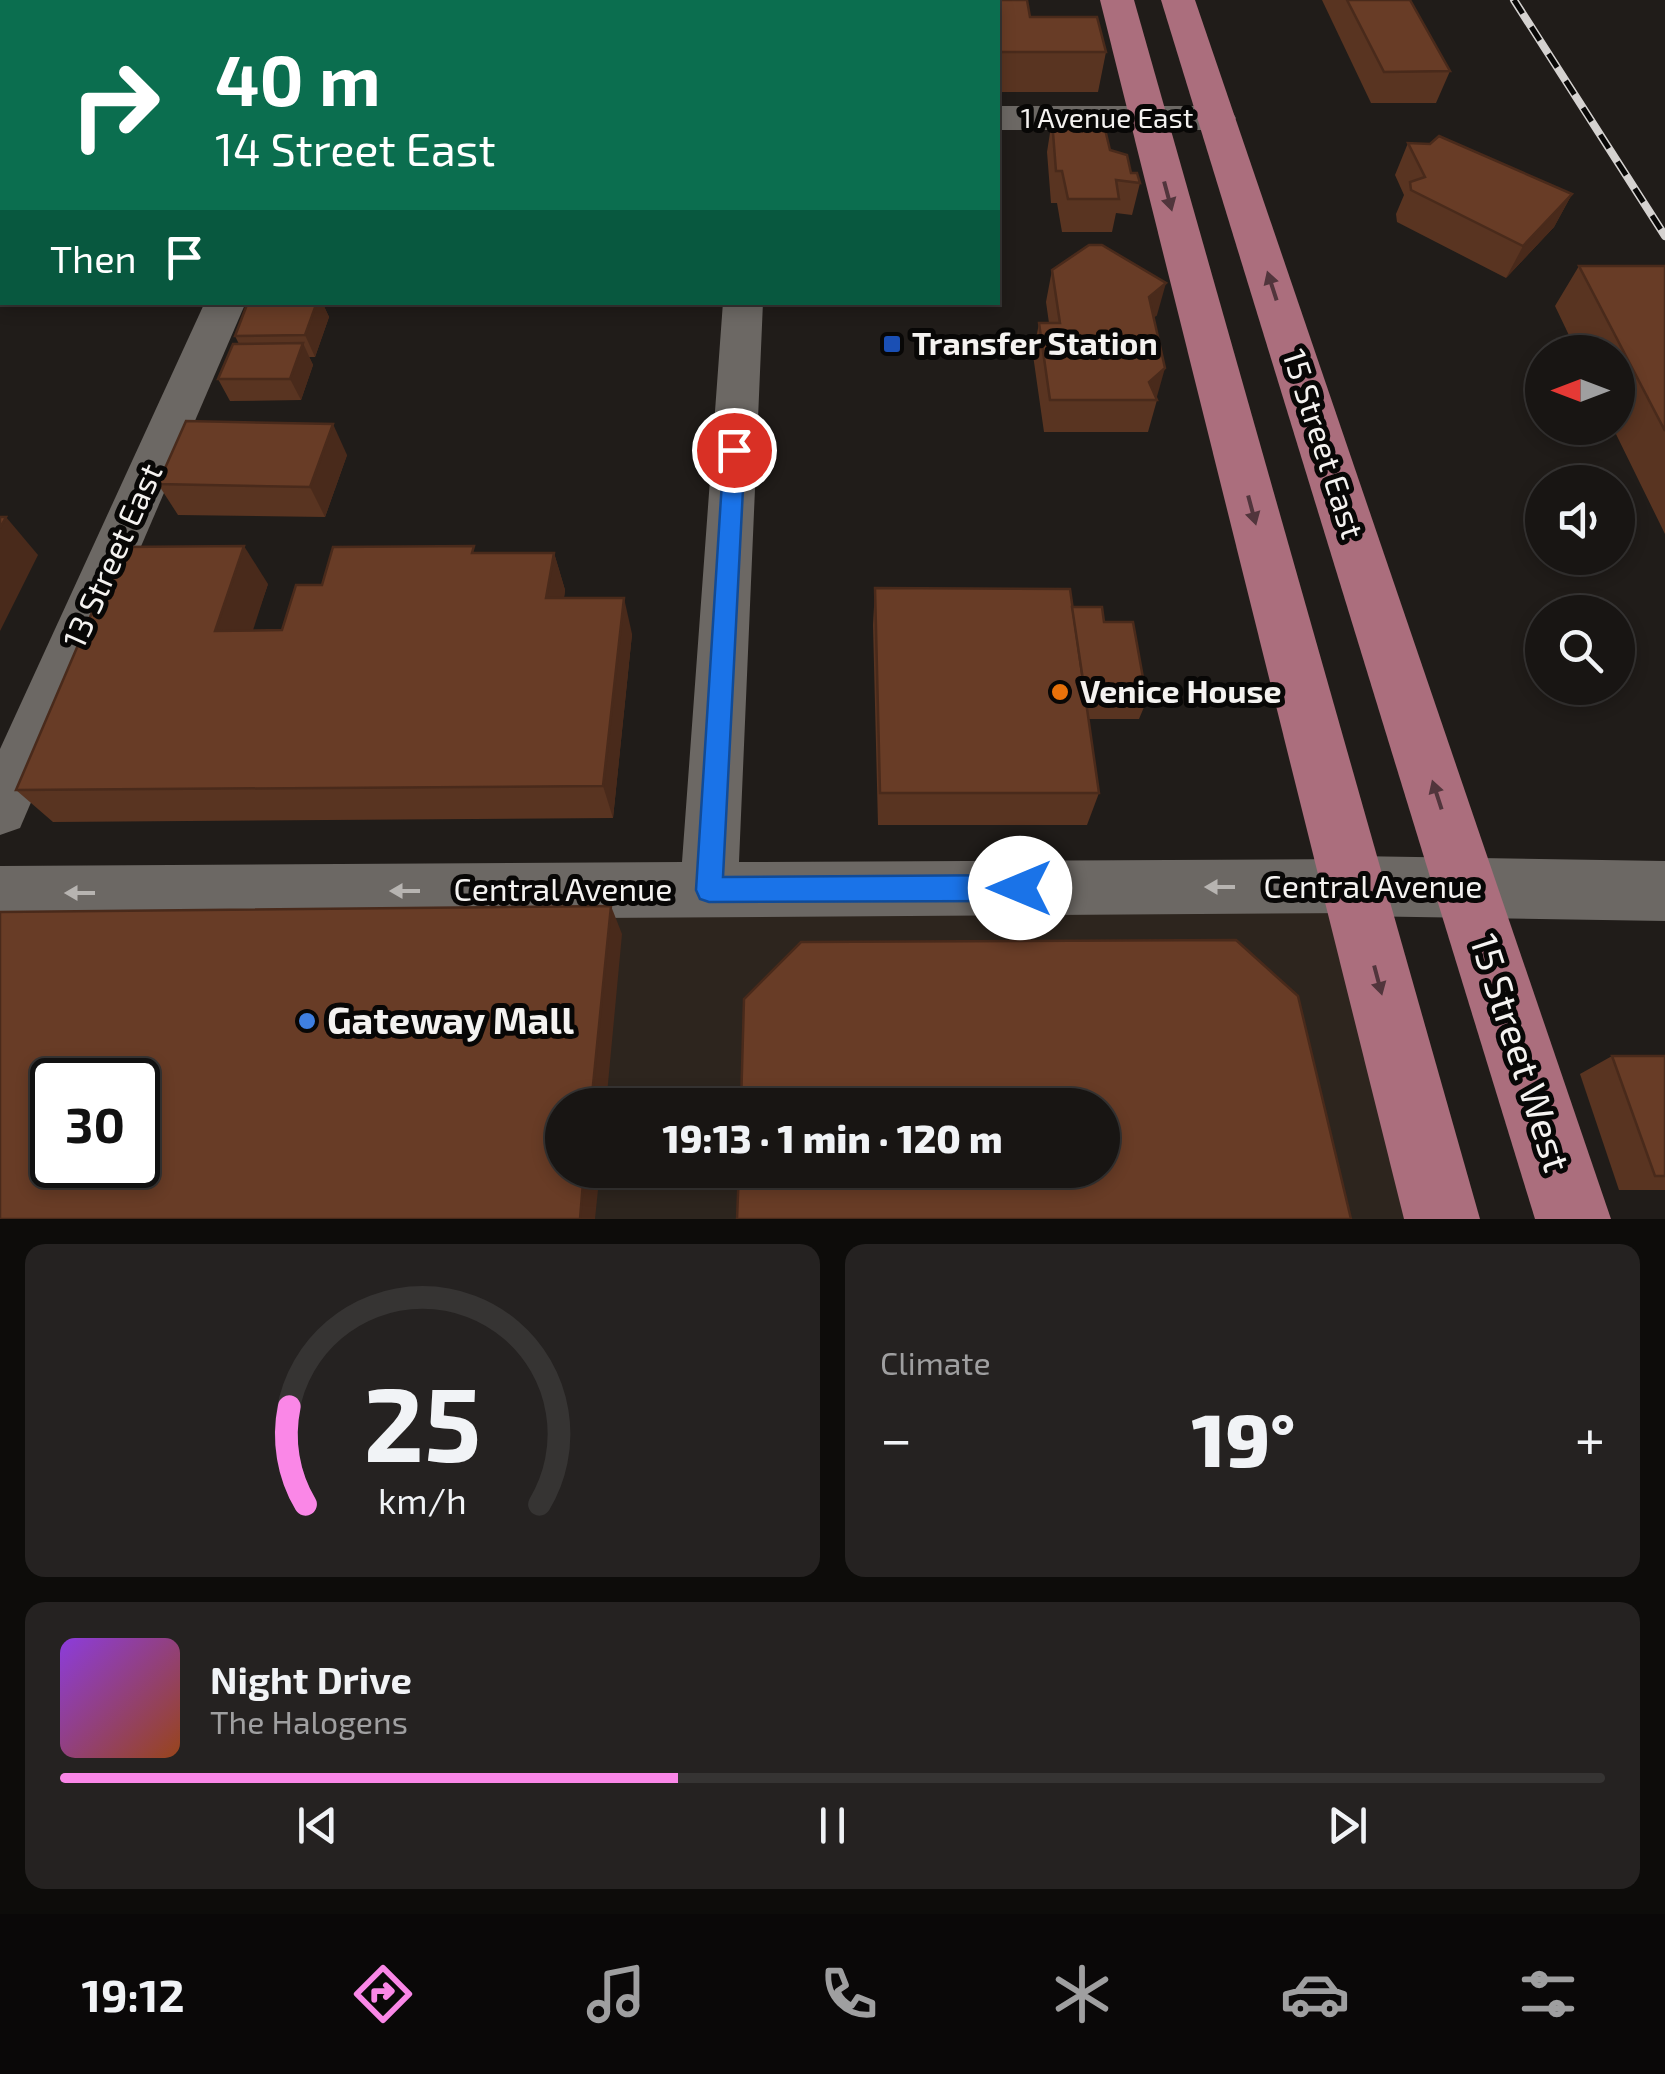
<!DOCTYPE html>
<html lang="en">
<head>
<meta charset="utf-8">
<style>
  :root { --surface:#181513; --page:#252221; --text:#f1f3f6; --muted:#9f9fa0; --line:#363433; --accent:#fa87e7 }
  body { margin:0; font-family:"Exo 2",sans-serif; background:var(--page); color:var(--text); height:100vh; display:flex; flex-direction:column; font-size:38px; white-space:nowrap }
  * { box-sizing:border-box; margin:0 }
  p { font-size:32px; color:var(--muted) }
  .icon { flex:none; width:55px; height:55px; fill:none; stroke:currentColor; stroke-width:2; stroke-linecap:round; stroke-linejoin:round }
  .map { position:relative; height:1219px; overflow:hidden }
  .drawer { display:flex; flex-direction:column; gap:25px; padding:25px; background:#0d0c0a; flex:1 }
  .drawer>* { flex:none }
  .guide { position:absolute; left:0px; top:0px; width:1000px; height:305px; box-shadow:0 5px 15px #0003,0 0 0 2px var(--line); background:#0b6e4f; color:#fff; overflow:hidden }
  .needle { width:65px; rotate:270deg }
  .controls { position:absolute; left:1525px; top:335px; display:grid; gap:20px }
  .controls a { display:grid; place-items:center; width:110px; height:110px; border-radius:50%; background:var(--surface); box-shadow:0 5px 15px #0003,0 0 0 2px var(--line); font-size:50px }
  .speed { position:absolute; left:30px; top:1058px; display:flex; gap:20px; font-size:50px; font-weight:700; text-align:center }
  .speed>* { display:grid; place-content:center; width:130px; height:130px; border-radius:50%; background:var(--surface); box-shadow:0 5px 15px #0003,0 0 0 2px var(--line); line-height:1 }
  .speed .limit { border:5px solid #111; border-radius:15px; background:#fff; color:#111 }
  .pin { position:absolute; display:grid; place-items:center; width:85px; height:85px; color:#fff; margin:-42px; border:5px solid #fff; border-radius:50%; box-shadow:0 2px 10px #0007 }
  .me { position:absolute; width:110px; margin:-55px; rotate:270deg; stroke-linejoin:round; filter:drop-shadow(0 0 8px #0008) }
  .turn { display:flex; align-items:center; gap:35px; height:210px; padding:0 50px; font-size:45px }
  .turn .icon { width:130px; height:130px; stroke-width:2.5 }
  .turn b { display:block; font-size:70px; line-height:85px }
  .then { display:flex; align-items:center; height:95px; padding:0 50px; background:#0003; gap:20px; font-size:38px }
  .big { font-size:75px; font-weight:800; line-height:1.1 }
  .drawer .tile { flex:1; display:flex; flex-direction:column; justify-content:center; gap:15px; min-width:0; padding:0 35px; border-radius:20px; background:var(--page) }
  .drawer .dial { align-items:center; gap:0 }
  .dial svg { height:260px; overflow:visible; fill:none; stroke:var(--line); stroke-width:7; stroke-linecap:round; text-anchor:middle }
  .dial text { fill:var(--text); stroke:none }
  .song { display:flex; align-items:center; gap:30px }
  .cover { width:120px; height:120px; border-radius:15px; background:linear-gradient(135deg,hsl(270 70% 55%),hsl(20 70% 35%)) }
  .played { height:10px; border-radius:5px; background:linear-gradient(90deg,var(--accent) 40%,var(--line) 40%) }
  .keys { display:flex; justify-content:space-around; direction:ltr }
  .heat { display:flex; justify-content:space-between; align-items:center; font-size:55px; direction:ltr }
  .drawer .tiles { flex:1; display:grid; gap:25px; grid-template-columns:1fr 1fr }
  .tile:last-child { grid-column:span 2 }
  .trip { position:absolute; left:545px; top:1088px; width:575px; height:100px; border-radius:50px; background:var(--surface); box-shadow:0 5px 15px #0003,0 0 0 2px var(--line); font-weight:800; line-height:100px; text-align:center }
  .menu { display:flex; height:160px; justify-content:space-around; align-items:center; background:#0a0808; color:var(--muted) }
  .menu .icon { width:70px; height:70px }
  .menu .on { color:var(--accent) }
  .menu b { font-size:45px; color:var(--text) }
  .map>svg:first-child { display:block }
  .built { fill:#2d251e; fill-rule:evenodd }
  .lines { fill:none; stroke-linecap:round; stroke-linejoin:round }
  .service { stroke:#6c6864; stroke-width:25 }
  .minor { fill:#6c6864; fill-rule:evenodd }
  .tertiary { fill:#6c6864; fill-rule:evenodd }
  .primary { fill:#ab6e7d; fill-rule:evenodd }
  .rail-casing { stroke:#d5d2d0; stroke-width:8 }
  .rail { stroke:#080706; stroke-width:5; stroke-dasharray:16; stroke-linecap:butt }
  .wall { fill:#593421 }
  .shaded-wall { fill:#492a1b }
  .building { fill:#683c26; stroke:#492a1b; stroke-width:2.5; fill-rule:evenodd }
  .oneway { fill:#51353c }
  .oneway2 { fill:#b7b4b1 }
  .route { fill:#1a73e8; stroke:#114b97; stroke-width:2.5 }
  .transit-dot { fill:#1a4fb4; stroke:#080706; stroke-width:4 }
  .food-dot { fill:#e8710a; stroke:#080706; stroke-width:4 }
  .shop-dot { fill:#3f7fe0; stroke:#080706; stroke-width:4 }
  .labels { text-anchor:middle; stroke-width:10; stroke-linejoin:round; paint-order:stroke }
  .far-street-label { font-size:28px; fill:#f4f2f0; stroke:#080706 }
  .poi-label { font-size:32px; font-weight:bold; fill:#f4f2f0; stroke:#080706; text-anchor:start }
  .street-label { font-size:32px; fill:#f4f2f0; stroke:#080706 }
  .near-poi-label { font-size:38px; font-weight:bold; fill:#f4f2f0; stroke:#080706; text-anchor:start }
  .near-street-label { font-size:38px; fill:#f4f2f0; stroke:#080706 }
</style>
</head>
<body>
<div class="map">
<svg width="1665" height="1219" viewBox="0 0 1665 1219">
  <rect width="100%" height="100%" fill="#201c19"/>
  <path class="built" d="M1353 886 1442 1219H0V894ZM52 1080H138V1165H52ZM562 1105H1102V1170H562Z"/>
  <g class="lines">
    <g class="service">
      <polyline points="161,2 162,0"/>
      <polyline points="0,254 2,250"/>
    </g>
    <g class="minor">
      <rect x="743" y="0" width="32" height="2"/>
      <polygon points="205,302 246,302 20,828 0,835 0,749"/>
      <polygon points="723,302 763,302 739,862 1353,859 1374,867 1382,886 1374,905 1353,913 0,922 0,866 682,862"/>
    </g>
    <g class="tertiary">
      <polygon points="998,106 1217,106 1231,110 1236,118 1231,126 1217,130 998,130"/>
      <polygon points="1353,856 1665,861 1665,921 1353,916 1330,907 1321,886 1330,865"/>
    </g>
    <g class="primary">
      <polygon points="1100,0 1134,0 1480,1219 1404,1219"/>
      <polygon points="1161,0 1195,0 1611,1219 1535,1219"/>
    </g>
    <g class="rail-casing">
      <polyline id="rail" points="1514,0 1665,236"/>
    </g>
    <use href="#rail" class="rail"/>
  </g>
  <g class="wall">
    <polygon points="1322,0 1410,0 1450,71 1436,103 1371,103"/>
    <polygon points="998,2 1106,52 1098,92 998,92"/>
    <rect x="0" y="115" width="2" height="85"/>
    <polygon points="1052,120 1110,150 1140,183 1132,215 1116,213 1112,232 1062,232 1057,203 1051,203 1047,152"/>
    <polygon points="1408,143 1572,194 1554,227 1506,278 1397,222 1396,214 1404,195 1395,175"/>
    <polygon points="1579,266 1665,266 1665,534 1613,428 1618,428 1618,352 1577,352 1555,306"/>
    <polygon points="1052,270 1157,315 1153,318 1157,400 1148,432 1044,432 1033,355 1039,323 1049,323 1046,302"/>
    <polygon points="248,302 322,302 329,317 315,357 309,357 313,365 301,400 230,401 218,379 239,344 235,336"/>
    <polygon points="347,455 325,517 178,515 158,484"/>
    <polygon points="476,553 554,553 565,590 564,598 632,634 613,818 53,822 16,790 268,584 252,630 282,630 322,585"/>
    <polygon points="875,588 1072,607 1104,622 1147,700 1139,719 1088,719 1099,793 1087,825 878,825 873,625"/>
    <polygon points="1612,1056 1665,1056 1665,1190 1619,1190 1580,1074"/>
  </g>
  <g class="shaded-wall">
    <polygon points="1572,194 1554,227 1506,278 1523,246"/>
    <polygon points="1166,283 1157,315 1140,329 1149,297"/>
    <polygon points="317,302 322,302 329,317 315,357 305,335"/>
    <polygon points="303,343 313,365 301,400 290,379"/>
    <polygon points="1165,368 1156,400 1149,382"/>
    <polygon points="333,424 347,455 325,517 310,487"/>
    <polygon points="6,517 38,555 0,631 0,528"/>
    <polygon points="244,546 268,584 241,667 215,631"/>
    <polygon points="554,553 565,590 558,635 546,598"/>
    <polygon points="624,598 632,634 613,818 603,786"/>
    <polygon points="611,906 622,934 606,1105 591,1105"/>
    <polygon points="584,1170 600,1170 595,1219 580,1219"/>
  </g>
  <g class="building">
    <polygon points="791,0 1027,0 1030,17 1097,17 1106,52 998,52 998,2 791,2"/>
    <polygon points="1347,0 1410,0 1450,71 1384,72"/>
    <rect x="0" y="115" width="2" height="53"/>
    <polygon points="1052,120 1096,120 1104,125 1110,150 1127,155 1131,173 1137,173 1140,183 1116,180 1119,199 1068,199 1062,171 1056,171"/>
    <polygon points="1439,136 1572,194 1523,246 1411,190 1410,182 1425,177 1408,143 1430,144"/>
    <polygon points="1089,245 1102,245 1166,283 1149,297 1165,368 1149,382 1157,400 1050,400 1039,323 1060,323 1052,270"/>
    <polygon points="1579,266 1665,266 1665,431"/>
    <polygon points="248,302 317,302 305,335 235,336"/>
    <polygon points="303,343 290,379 218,379 233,344"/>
    <polygon points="186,421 333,424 310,487 158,484"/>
    <polygon points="0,517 6,517 0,528"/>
    <polygon points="244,546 215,631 282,630 296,585 322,585 333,547 474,546 472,553 554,553 546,598 624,598 603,786 16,790 120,547"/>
    <polygon points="875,588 1070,589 1099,793 880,793"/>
    <polygon points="1072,607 1102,607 1104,622 1133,622 1147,700 1086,700"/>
    <path d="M611 906 591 1105H562V1170H584L580 1219H0V912ZM52 1080H138V1165H52Z"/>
    <polygon points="1236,940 1298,996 1351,1219 737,1219 739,1170 1102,1170 1102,1105 741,1105 744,999 801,942"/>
    <polygon points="1612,1056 1665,1056 1665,1176 1655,1176"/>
  </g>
  <defs><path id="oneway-solid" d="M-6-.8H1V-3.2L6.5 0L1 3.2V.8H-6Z" transform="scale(2.5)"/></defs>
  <g class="oneway">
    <use href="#oneway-solid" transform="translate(1168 196) rotate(75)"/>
    <use href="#oneway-solid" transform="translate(1272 286) rotate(-108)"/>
    <use href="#oneway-solid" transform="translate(1252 510) rotate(75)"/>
    <use href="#oneway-solid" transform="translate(1437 795) rotate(-108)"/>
    <use href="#oneway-solid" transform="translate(1378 980) rotate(75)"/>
  </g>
  <g class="oneway2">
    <use href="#oneway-solid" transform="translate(1220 887) rotate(180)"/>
    <use href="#oneway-solid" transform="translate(405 891) rotate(180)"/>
    <use href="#oneway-solid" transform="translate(80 893) rotate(180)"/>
  </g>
  <polygon class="route" points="734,442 745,450 723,877 1020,875 1029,879 1033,888 1029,897 1020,901 709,902 700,899 696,890 724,450"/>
  <rect class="transit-dot" x="882" y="334" width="20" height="20" rx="5"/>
  <circle class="food-dot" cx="1060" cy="692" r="10"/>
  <circle class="shop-dot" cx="307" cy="1021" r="10"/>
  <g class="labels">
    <g class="far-street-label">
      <text x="1107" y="128">1 Avenue East</text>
    </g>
    <g class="poi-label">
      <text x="912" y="355">Transfer Station</text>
      <text x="1080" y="703">Venice House</text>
    </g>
    <g class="street-label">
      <text transform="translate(1323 444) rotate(72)" y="11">15 Street East</text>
      <text transform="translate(113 556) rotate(-66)" y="11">13 Street East</text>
      <text x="1373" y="898">Central Avenue</text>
      <text x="563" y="901">Central Avenue</text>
    </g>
    <g class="near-poi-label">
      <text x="327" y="1034">Gateway Mall</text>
    </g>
    <g class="near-street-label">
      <text transform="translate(1520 1053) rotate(72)" y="13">15 Street West</text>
    </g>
  </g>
</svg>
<div class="controls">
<a><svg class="needle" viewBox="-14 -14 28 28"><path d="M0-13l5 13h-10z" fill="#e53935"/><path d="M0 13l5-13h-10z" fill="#9f9fa0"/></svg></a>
<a><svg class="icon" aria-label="sound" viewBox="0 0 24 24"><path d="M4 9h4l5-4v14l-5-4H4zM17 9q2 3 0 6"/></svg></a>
<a><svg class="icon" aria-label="search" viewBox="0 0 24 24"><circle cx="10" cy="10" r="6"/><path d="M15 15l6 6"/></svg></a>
</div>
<div class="speed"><div class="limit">30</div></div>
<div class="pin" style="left:734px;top:450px;background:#d93025"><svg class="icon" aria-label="arrive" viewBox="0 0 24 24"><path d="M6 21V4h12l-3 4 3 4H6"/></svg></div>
<svg class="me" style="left:1020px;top:888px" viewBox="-20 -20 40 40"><circle r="19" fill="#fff"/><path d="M0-13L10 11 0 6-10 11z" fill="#1a73e8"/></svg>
<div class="trip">19:13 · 1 min · 120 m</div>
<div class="guide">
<div class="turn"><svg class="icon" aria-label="right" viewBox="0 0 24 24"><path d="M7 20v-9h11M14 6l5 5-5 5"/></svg><div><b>40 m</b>14 Street East</div></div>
<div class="then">Then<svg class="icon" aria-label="arrive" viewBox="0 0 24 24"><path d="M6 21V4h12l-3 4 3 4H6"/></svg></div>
</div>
</div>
<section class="drawer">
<div class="tiles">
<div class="tile dial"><svg viewBox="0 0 100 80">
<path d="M14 69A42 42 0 1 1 86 69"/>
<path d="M14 69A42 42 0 0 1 9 39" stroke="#fa87e7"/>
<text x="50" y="56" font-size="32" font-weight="700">25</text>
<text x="50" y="72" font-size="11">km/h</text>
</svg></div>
<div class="tile"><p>Climate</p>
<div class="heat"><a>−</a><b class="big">19°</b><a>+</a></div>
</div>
<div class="tile">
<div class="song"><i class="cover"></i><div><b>Night Drive</b><p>The Halogens</p></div></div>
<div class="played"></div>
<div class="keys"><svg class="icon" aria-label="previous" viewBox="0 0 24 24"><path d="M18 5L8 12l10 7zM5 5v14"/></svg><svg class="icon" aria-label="pause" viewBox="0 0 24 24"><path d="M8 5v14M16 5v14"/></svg><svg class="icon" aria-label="next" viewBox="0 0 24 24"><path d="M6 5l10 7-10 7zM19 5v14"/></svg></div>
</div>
</div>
</section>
<nav class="menu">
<b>19:12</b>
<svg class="icon on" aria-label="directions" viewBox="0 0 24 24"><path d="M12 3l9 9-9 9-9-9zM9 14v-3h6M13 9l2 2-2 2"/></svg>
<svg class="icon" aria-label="music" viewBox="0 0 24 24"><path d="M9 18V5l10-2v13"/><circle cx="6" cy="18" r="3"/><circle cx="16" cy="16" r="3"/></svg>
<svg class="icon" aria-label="phone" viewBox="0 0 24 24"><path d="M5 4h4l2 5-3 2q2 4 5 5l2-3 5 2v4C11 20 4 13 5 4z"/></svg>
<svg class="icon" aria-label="climate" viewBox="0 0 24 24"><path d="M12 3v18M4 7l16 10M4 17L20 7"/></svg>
<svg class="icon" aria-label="car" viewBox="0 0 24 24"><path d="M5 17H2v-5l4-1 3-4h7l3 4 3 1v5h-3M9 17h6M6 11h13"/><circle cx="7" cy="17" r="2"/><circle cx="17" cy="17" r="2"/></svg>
<svg class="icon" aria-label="filters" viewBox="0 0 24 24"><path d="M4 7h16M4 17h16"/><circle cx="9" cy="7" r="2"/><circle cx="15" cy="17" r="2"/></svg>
</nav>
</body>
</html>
